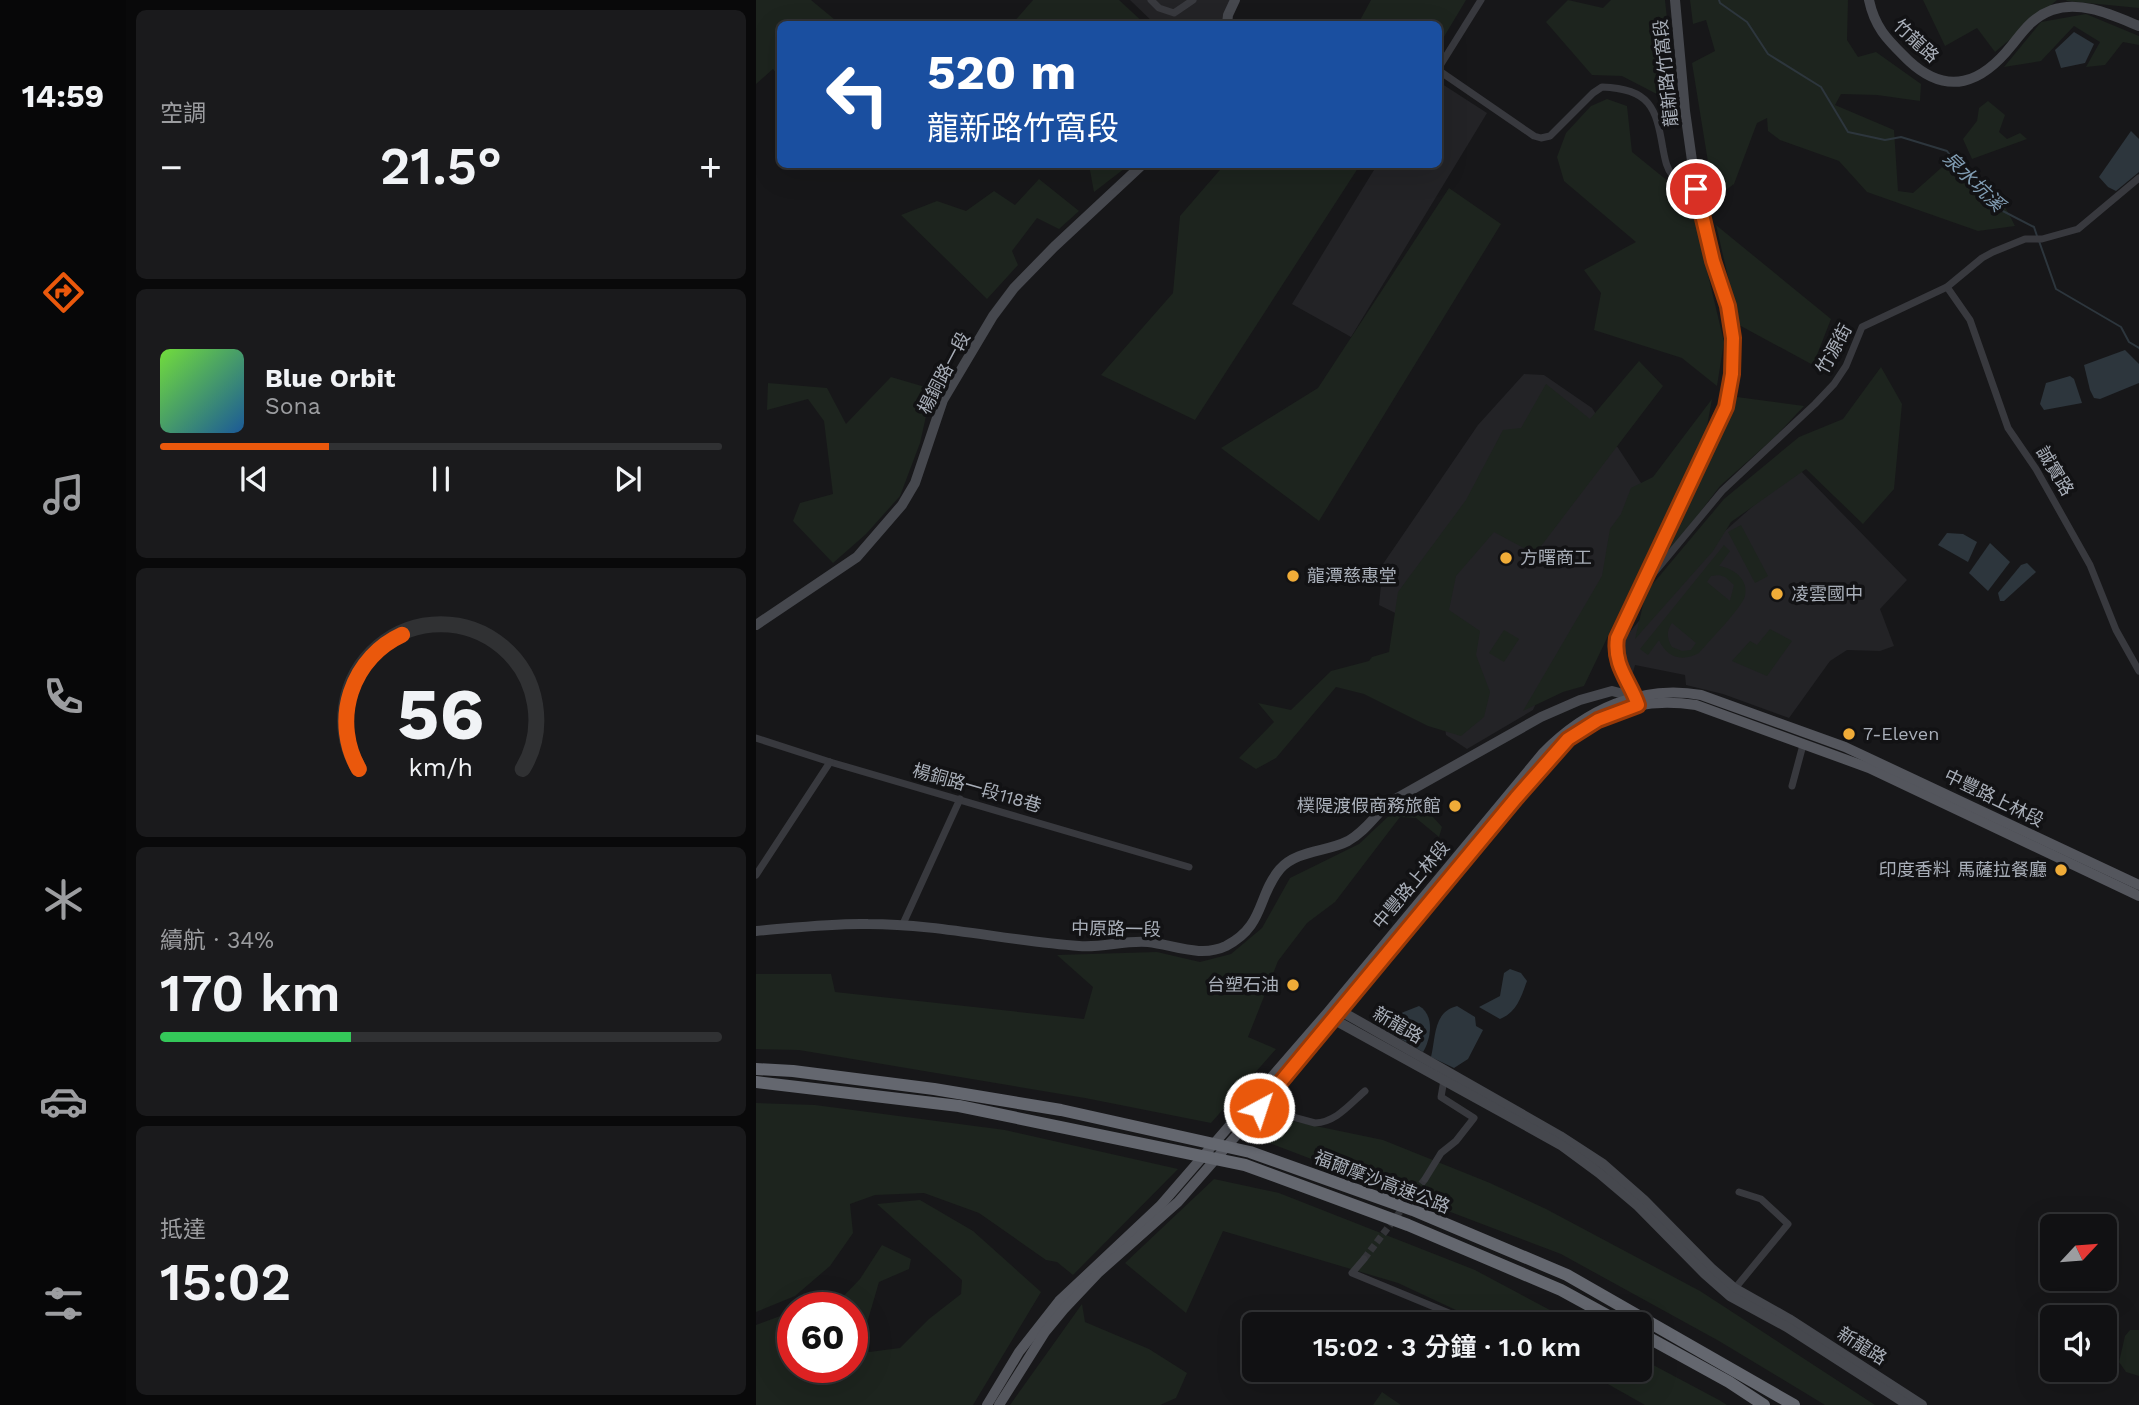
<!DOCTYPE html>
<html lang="zh-TW">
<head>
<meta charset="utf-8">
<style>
  :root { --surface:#111113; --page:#1a1a1c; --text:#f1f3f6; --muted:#9c9da0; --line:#303133; --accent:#ea580c }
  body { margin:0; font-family:"Work Sans","Noto Sans TC",sans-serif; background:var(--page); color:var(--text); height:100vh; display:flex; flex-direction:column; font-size:26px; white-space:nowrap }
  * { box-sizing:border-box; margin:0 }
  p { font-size:23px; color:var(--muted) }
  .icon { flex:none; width:38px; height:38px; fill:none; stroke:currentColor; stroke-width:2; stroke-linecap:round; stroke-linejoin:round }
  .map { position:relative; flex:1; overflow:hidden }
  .sheet { display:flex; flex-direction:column; gap:10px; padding:10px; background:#09090a; width:630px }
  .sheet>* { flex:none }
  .hud { position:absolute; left:21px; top:21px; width:665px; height:147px; border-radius:10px; box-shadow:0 7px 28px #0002,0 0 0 2px var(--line); background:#1a4fa0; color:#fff; overflow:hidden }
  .needle { width:46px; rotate:64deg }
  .controls { position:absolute; left:1284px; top:1214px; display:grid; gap:14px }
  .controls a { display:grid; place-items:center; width:77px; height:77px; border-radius:10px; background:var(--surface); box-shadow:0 7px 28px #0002,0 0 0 2px var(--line); font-size:35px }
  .speed { position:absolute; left:21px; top:1292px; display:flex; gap:14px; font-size:35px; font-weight:700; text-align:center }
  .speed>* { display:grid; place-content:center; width:91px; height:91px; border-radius:50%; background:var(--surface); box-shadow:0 7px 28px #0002,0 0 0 2px var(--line); line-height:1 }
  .speed .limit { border:10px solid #d22; background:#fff; color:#111 }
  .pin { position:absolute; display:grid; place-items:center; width:60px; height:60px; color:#fff; margin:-30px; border:4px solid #fff; border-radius:50%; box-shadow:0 2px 7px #0007 }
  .me { position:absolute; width:77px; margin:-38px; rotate:40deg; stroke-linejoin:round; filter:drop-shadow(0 0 5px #0008) }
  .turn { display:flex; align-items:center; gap:24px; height:147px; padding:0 35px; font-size:32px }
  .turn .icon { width:91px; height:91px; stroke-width:2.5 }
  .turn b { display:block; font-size:49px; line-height:60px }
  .big { font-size:52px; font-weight:600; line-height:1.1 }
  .sheet .card { flex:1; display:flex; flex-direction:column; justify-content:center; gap:10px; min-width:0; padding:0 24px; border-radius:10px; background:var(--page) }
  .sheet .dial { align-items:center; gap:0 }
  .dial svg { height:182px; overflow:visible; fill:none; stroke:var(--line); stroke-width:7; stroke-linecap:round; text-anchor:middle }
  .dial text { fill:var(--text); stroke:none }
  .song { display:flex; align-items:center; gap:21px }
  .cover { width:84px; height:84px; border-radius:10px; background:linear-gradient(135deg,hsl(100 70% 55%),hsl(210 70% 35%)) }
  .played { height:7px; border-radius:4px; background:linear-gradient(90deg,var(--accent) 30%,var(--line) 30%) }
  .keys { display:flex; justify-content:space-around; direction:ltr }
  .heat { display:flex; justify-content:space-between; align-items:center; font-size:38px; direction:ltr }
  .charge { height:10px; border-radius:5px; background:linear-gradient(90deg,#34c759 34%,var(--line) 0) }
  .trip { position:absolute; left:486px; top:1312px; width:410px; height:70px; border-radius:10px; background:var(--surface); box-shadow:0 7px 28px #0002,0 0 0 2px var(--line); font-weight:600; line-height:70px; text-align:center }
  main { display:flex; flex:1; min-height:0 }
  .dock { display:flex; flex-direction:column; width:126px; justify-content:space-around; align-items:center; background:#070708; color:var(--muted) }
  .dock .icon { width:49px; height:49px }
  .dock .current { color:var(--accent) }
  .dock b { font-size:32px; color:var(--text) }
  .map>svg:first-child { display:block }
  .built { fill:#232326 }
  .green { fill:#1d241e; fill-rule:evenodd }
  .water { fill:#2d363d }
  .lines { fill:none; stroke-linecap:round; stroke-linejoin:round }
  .stream { stroke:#2d363d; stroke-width:2 }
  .street-tunnel { stroke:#343539; stroke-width:7; stroke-dasharray:7 3.5; stroke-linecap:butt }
  .street { stroke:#38393e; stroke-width:7 }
  .secondary { stroke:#46484e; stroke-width:10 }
  .primary { stroke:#54565d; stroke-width:10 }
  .highway { stroke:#64676f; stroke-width:12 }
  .route-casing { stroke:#983908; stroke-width:18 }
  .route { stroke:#ea580c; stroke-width:12 }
  .poi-dot { fill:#f0ac38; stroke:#121214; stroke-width:2.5 }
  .labels { text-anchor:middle; stroke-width:7; stroke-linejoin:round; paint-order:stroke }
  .street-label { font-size:18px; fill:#a9afb9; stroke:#121214 }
  .poi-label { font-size:18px; fill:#a9afb9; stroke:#121214; text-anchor:start }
  .water-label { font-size:19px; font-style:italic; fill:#819db3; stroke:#121214 }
</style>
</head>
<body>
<main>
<nav class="dock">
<b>14:59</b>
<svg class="icon current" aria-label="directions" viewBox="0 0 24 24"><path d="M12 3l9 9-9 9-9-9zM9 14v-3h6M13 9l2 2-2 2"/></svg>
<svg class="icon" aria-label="music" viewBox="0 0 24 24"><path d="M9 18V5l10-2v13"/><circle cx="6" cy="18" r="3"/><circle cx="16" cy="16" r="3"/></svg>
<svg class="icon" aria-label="phone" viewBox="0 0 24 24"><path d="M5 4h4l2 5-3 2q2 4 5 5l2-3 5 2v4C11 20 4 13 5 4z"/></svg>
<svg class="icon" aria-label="climate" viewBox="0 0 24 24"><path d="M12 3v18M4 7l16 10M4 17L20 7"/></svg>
<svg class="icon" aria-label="car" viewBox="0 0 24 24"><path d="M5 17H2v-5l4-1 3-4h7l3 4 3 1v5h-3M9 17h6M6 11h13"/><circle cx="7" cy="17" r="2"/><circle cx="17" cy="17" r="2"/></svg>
<svg class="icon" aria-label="filters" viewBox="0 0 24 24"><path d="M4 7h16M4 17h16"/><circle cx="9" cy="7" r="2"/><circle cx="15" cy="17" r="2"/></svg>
</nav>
<section class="sheet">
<div class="card"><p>空調</p>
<div class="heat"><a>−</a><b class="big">21.5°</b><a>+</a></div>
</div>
<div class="card">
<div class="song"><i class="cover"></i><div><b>Blue Orbit</b><p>Sona</p></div></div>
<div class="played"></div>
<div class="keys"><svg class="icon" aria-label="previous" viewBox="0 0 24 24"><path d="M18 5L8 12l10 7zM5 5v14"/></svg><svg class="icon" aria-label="pause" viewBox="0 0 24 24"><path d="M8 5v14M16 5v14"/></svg><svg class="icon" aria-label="next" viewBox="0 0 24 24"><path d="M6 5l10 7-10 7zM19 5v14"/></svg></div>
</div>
<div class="card dial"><svg viewBox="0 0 100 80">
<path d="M14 69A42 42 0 1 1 86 69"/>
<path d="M14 69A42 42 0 0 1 33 10" stroke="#ea580c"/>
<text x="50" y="56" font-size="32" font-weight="700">56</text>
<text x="50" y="72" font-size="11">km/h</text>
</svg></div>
<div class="card"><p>續航 · 34%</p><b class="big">170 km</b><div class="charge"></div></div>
<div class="card"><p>抵達</p><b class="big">15:02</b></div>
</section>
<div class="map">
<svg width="1383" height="1405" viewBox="0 0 1383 1405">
  <rect width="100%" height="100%" fill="#171719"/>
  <g class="built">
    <polygon points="374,0 482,0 471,24 399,24"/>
    <polygon points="683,82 731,113 595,337 536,304 621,165 682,164"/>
    <polygon points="768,374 788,375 836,408 885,483 872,552 791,679 777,710 711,749 690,735 686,705 690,638 623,605 627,564 722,425"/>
    <polygon points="1041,467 1151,580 1124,609 1138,646 1124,651 1091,650 1074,661 1033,718 967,694 930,685 929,675 879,665 875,680 866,661 868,639 925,570"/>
  </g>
  <g class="green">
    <polygon points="0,0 55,0 84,24 24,24 24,78 17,69 0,84"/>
    <polygon points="277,0 363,0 389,24 256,24"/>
    <polygon points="615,0 710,0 683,45 682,24 602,24"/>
    <polygon points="812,0 847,8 855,0 909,0 920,104 866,76 836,75 790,22"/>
    <path d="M934 0H1092L1091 40 1102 57 1120 52 1165 84 1164 101 1121 95 1085 94 1079 105 1138 130 1142 191 1157 193 1194 160C1226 179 1243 191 1259 226L1222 231 1111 192 1083 161 1024 140 1012 131 1011 118 1001 123 978 184 958 199 936 63 959 51 950 20 937 24Z"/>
    <polygon points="1167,0 1301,0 1239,52 1221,28 1189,46"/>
    <polygon points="1310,0 1383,0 1383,8 1311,1"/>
    <polygon points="1330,14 1383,36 1383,45 1367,42 1349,65 1330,67 1344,42 1318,26 1285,61 1248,67 1285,22"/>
    <polygon points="851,99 871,106 876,152 934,199 968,342 961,386 926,358 838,330 845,293 828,270 880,242 808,181 801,157 810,133 835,106"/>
    <polygon points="1232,101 1249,115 1243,132 1251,139 1264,133 1271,139 1216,159 1207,139 1221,121 1223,108"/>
    <polygon points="469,164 604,165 439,420 345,375 417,293 424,216"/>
    <polygon points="333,165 333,164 373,165 338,192"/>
    <polygon points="283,179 323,211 303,229 281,218 256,251 262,265 231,299 145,215 181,201 210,211 238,191 259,205"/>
    <polygon points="693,188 745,224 563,521 465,448 562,388"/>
    <polygon points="960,225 1075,319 1057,365 983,325"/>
    <polygon points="883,361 907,386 779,554 738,532 700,576 693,610 724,631 720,655 734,692 728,717 705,736 672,726 608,694 580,687 520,758 500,769 483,758 518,722 502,703 535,710 575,671 613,661 616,657 633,652 642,592 710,500 747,430 765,428 790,384 834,419"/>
    <polygon points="1125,367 1146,404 1138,489 1107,524 1050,469 975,522 957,551 879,639 890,592 968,499 1043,437 1087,419"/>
    <polygon points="135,377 176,389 164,443 144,496 110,534 77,563 37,521 44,503 77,494 68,421 52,399 11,410 12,383 71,388 90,424"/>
    <polygon points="981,397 1048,406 1019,437 964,486 903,566 898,561 913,542"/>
    <polygon points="956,399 950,432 828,686 807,692 767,711 846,576 854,529 865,514 875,488 897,477"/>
    <polygon points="985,525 1012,576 999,583 972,532"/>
    <path d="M968 545 974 551 963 566C977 568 993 579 989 596 985 609 953 641 943 653 926 662 911 658 903 640L892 655 884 649ZM963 575 969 577 978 585 974 601 951 582 955 576ZM916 623 940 643 935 650 926 651 916 647C911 639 910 631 916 623Z"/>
    <polygon points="1014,629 1036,641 1011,676 976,661 994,641 1001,645"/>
    <polygon points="748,630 763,639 748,662 733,653"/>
    <polygon points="658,796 686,827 683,837 660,818 644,817 579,902 551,923 522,961 492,1037 520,1049 455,1123 329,1098 43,1050 0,1049 0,974 75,974 79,992 328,1019 337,987 301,955 401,952 444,962 475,954 506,928 534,878 603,844 639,810"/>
    <polygon points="0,1103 59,1105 249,1130 422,1169 317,1275 301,1262 290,1260 223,1213 168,1193 119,1195 94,1204 97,1233 74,1266 39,1296 0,1312"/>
    <polygon points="511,1116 627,1140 734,1183 790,1209 944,1291 1119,1405 1069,1405 963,1341 805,1254 492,1135"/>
    <polygon points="458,1179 523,1193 719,1270 822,1325 732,1325 642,1283 467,1231 430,1313 369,1263"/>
    <polygon points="164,1200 217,1231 285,1292 217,1405 0,1405 0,1325 27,1315 37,1317 37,1367 96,1367 96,1307 77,1307 104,1279 126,1245 155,1259 153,1269 123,1282 109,1330 113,1352 144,1348 173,1319 205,1294 206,1280 121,1204"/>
    <polygon points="326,1304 329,1322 393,1349 431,1373 420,1398 404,1405 254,1405"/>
    <polygon points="1374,1330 1383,1330 1383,1376 1370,1372 1363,1362 1369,1336"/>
    <polygon points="884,1358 963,1400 971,1405 889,1405 827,1370 884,1370"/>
    <polygon points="626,1392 645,1405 617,1405"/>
  </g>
  <g class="water">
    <polygon points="1318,32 1338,44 1329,63 1305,68 1299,50"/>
    <polygon points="1375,131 1383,139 1383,172 1360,191 1352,187 1343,177"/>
    <polygon points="1369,350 1383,364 1383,383 1344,399 1338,398 1334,390 1328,365"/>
    <polygon points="1314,376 1318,379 1326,403 1288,410 1284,404 1290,383"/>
    <polygon points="1191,533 1207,534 1221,542 1212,562 1182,545"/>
    <polygon points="1234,543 1254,562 1232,591 1213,573"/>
    <polygon points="1271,563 1280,572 1248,601 1244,601 1242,593 1265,565"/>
    <path d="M754 969 765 973 771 981C765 997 761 1012 744 1019L723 1007 744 996 748 973Z"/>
    <path d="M663 1006C679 1015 675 1039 667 1052L628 1029 635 1017Z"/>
    <path d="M701 1006 719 1017 720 1026 727 1030 712 1059 698 1068 675 1057C680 1037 677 1012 701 1006Z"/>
  </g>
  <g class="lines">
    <g class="stream">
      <polyline points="963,0 964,3 991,22 1012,54 1065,87 1092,132 1129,140 1145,137 1191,151 1212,180 1241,208 1278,227 1281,236"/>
      <polyline points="1283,241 1300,289 1365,327 1373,342 1383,348"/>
    </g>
    <polyline class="street-tunnel" points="608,1259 669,1179"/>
    <g class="street">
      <polyline points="395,0 403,8 418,13 437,0"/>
      <polyline points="682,69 725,0"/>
      <path d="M682 70 778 136 785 138 794 136 837 93 846 87C894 89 900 107 907 149 909 159 910 167 916 175 921 182 932 185 940 189"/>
      <polyline points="1191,287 1214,320 1252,428 1280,469 1334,565 1360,630 1383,671"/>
      <polyline points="888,585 966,491 1059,404 1078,384 1090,366 1106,327 1191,287 1226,258 1237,252 1269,239 1286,239 1322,229 1383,178"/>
      <polyline points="0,738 74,762 433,867"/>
      <polyline points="1036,786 1047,745"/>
      <polyline points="0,875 74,762"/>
      <polyline points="146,926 204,799"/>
      <path d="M503 1108 559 1123C580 1122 593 1105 609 1091"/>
      <polyline points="669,1179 685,1153 700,1141 718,1118 685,1097 688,1080"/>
      <polyline points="608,1259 596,1273 722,1325"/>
      <polyline points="976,1292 1032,1224 1005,1199 983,1192"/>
      <polyline points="732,1370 732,1371"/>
    </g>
    <g class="secondary">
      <path d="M1113 0C1119 29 1133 41 1153 61 1192 97 1226 83 1256 45 1268 30 1277 17 1296 10 1325 0 1356 15 1383 26"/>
      <polyline points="471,24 472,15 479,0"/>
      <polyline points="0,625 101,557 146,505 159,483 187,400 237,316 258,288 298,247 387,164"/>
      <path d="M879 698C869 678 857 662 861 638L970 407 976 374 977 338 972 306 957 261 940 189 929 111 919 0"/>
      <path d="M0 931C37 928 75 923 112 924 183 924 252 941 323 946 346 948 369 940 392 942 418 945 445 958 470 946 509 926 501 896 524 869 541 850 571 852 592 841 610 831 619 815 634 802L785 717 824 700 856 691 879 697"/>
      <polyline points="579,1011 583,1010 804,1136 847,1164 888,1200 955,1268 978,1288 1033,1319 1166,1405"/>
      <polyline points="574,1015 577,1019 805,1145 843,1173 882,1206 949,1274 974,1296 1031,1327 1152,1405"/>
    </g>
    <g class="primary">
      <path d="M747 813C804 746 843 691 940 705L1113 768 1383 896"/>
      <path d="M231 1405 263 1352 303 1301 404 1206 572 1012 787 753C829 710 885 684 945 695L1089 747 1383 885"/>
      <polyline points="243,1405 289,1332 308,1309 342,1273 422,1202 492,1122 710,858"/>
    </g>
    <g class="highway">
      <polyline points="0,1069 37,1071 178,1089 305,1110 494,1152 657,1210 811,1275 1038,1405"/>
      <polyline points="0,1082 203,1106 489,1165 652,1225 805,1290 869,1325"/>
      <polyline points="884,1333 973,1382 1008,1405"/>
    </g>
  </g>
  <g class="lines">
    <g class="route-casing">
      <path id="route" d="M503 1108 760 798 812 739 842 720 882 705C874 681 857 666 861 638L970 407 976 374 977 338 972 306 957 261 940 189"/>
    </g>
    <use href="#route" class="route"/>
  </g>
  <g class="poi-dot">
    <circle cx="750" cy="558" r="7"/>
    <circle cx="537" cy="576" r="7"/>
    <circle cx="1021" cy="594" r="7"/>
    <circle cx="1093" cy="734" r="7"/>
    <circle cx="699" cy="806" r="7"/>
    <circle cx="1305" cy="870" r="7"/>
    <circle cx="537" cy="985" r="7"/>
  </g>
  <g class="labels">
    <g class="street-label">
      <text transform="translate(1160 41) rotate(43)" y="6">竹龍路</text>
      <text transform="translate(910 73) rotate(-96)" y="6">龍新路竹窩段</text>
      <text transform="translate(1078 349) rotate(-61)" y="6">竹源街</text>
      <text transform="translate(188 373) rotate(-62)" y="6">楊銅路一段</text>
      <text transform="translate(1299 471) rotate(59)" y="6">誠實路</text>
      <text transform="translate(221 788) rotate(16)" y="6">楊銅路一段118巷</text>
      <text transform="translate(1238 798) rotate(26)" y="6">中豐路上林段</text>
      <text transform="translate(655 885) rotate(-50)" y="6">中豐路上林段</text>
      <text transform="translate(360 929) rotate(1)" y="6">中原路一段</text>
      <text transform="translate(642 1025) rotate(30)" y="6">新龍路</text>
      <text transform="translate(626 1182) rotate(21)" y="6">福爾摩沙高速公路</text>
      <text transform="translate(1106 1346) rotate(32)" y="6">新龍路</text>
    </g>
    <g class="poi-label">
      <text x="764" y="564">方曙商工</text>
      <text x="551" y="582">龍潭慈惠堂</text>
      <text x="1035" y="600">凌雲國中</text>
      <text x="1107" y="740">7-Eleven</text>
      <text x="685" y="812" text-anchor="end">樸隄渡假商務旅館</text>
      <text x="1291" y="876" text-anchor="end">印度香料 馬薩拉餐廳</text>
      <text x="523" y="991" text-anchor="end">台塑石油</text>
    </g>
    <g class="water-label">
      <text transform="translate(1218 181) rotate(44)" y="7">泉水坑溪</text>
    </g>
  </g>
</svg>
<div class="controls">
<a><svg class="needle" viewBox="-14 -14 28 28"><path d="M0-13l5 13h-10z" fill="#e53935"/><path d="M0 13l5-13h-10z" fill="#9c9da0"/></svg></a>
<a><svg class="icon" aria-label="sound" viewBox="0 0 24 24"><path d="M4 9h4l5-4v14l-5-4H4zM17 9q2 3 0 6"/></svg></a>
</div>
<div class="speed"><div class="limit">60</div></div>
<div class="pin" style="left:940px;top:189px;background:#d93025"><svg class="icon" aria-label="arrive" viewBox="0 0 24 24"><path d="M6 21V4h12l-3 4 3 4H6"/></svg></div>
<svg class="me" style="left:503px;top:1108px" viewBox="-20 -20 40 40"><circle r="17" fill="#ea580c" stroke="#fff" stroke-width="3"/><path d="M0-11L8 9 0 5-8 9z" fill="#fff"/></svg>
<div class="trip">15:02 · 3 分鐘 · 1.0 km</div>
<div class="hud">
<div class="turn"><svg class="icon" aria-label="left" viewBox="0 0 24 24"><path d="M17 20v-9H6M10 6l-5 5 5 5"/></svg><div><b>520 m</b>龍新路竹窩段</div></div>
</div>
</div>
</main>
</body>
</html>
